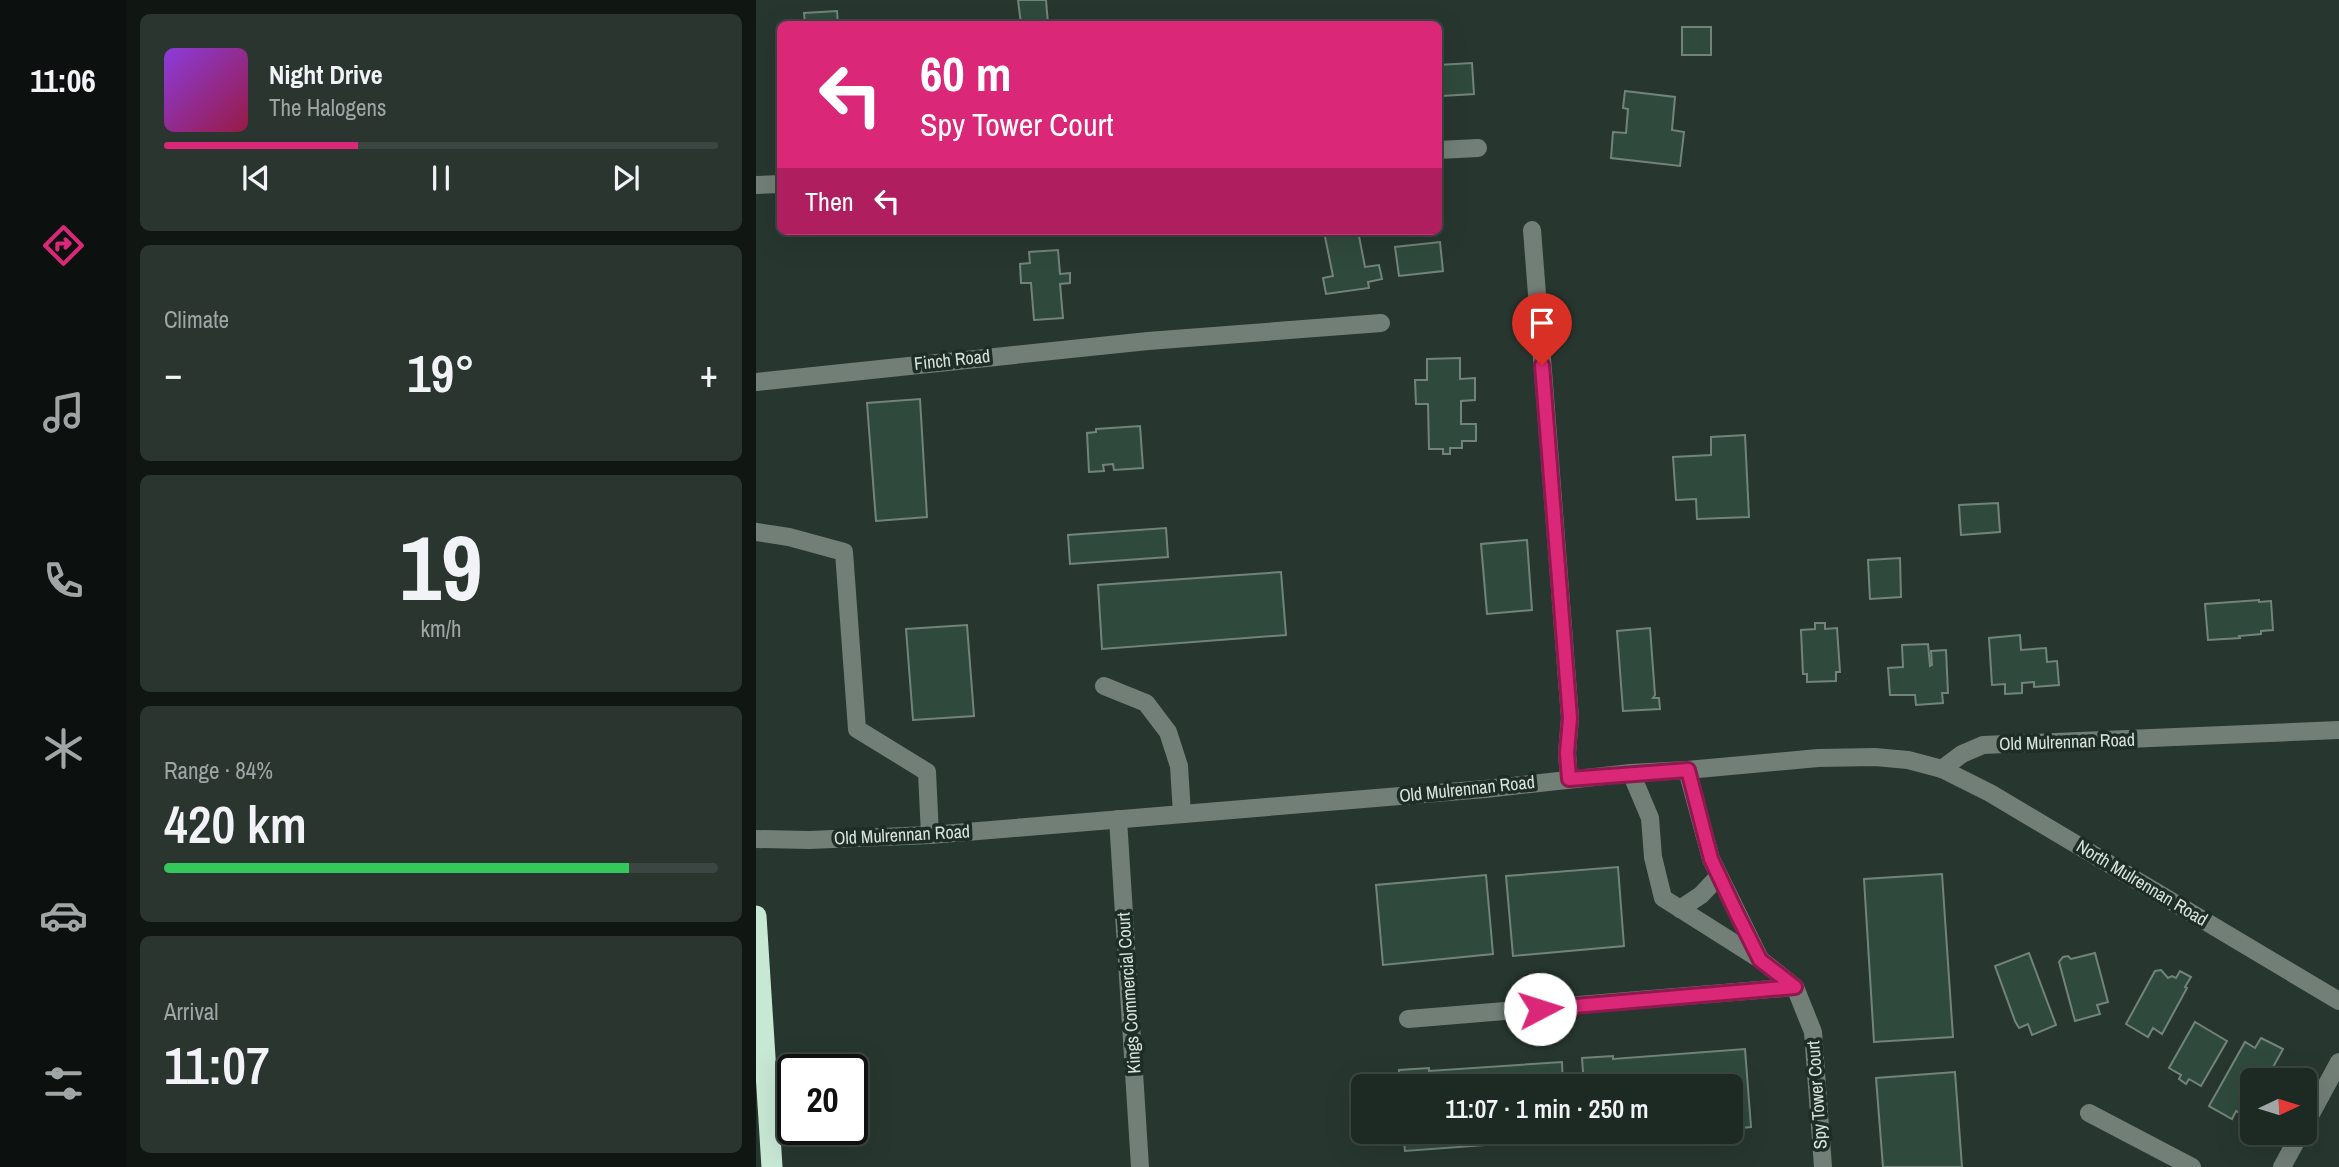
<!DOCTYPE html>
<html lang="en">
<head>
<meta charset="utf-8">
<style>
  :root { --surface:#1d2923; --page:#2a3530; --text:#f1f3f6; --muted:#a0a6a6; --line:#3b4541; --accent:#db2777 }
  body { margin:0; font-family:"Archivo Narrow",sans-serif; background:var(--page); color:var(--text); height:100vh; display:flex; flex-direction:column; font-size:26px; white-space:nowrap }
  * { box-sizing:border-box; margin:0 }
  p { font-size:23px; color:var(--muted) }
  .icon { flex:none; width:38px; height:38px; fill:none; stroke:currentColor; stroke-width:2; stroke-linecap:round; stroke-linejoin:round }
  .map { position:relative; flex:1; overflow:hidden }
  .side { display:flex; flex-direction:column; gap:14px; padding:14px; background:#101713; width:630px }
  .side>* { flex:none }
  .top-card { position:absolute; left:21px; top:21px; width:665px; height:214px; border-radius:10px; box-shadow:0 7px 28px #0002,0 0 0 2px var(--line); background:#db2777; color:#fff; overflow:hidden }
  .needle { width:46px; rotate:86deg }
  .buttons { position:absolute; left:1484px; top:1068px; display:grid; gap:14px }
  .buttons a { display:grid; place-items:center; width:77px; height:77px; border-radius:10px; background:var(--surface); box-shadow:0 7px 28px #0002,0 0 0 2px var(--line); font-size:35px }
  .speed { position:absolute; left:21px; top:1054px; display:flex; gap:14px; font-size:35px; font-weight:700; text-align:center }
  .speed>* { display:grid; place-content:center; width:91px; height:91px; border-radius:50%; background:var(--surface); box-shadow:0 7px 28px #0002,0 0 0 2px var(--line); line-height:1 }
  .speed .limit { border:4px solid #111; border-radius:10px; background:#fff; color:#111 }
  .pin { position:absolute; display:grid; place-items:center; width:60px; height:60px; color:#fff; margin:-72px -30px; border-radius:50% 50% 50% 0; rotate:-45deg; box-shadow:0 0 7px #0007 }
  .pin .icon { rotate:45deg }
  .me { position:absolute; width:77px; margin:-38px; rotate:85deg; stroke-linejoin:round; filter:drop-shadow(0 0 5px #0008) }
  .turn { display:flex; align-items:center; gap:24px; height:147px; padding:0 28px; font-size:32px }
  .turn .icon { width:91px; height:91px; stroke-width:2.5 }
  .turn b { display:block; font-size:49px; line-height:60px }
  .then { display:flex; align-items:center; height:66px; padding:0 28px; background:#0003; gap:14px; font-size:26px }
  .big { font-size:52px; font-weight:600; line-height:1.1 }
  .side .widget { flex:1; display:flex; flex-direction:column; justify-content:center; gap:10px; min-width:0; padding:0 24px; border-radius:10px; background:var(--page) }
  .side .dial { align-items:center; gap:0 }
  .dial b { font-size:91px; line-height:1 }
  .song { display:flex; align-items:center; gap:21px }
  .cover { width:84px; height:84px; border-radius:10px; background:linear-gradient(135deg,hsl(270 70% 55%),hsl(340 70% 35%)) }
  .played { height:7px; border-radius:4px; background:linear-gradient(90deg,var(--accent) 35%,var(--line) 35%) }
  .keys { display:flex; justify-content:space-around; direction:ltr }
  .heat { display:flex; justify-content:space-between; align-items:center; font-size:38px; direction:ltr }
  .charge { height:10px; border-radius:5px; background:linear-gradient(90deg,#34c759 84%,var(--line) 0) }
  .trip { position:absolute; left:595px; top:1074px; width:392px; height:70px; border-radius:10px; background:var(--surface); box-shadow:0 7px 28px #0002,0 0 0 2px var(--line); font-weight:600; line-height:70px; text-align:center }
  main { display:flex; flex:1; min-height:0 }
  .tabs { display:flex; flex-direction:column; width:126px; justify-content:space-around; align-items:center; background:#0c100e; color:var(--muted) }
  .tabs .icon { width:49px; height:49px }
  .tabs .on { color:var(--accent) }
  .tabs b { font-size:32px; color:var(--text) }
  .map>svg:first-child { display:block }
  .building { fill:#2f4a3c; stroke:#728479; stroke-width:2 }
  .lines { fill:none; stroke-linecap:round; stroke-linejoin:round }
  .minor { stroke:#727f77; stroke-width:18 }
  .highway { stroke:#c8e8d6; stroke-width:21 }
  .route-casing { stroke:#8e194d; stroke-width:18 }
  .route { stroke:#db2777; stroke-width:12 }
  .labels { text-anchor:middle; stroke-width:7; stroke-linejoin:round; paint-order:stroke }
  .street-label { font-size:18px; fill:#d8e2dd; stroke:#1e2d25 }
</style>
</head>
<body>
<main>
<nav class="tabs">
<b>11:06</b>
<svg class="icon on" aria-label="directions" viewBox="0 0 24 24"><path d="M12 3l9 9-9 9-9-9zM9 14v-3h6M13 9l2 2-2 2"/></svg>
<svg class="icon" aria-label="music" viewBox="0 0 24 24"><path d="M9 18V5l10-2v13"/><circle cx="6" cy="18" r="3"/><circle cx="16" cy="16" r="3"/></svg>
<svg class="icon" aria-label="phone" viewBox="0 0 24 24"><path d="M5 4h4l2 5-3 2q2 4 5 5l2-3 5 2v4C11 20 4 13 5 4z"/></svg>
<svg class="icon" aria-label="climate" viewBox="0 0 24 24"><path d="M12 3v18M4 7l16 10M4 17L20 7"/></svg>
<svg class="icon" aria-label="car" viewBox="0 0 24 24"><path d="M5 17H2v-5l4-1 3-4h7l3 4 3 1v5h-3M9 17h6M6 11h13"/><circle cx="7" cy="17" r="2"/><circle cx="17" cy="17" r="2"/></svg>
<svg class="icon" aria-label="filters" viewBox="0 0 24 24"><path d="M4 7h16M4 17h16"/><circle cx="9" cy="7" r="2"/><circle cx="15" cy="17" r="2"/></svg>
</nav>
<section class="side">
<div class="widget">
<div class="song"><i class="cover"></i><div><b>Night Drive</b><p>The Halogens</p></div></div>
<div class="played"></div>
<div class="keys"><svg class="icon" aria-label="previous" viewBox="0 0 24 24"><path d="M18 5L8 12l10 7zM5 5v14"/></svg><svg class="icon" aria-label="pause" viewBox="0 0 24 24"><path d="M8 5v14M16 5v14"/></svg><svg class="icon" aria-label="next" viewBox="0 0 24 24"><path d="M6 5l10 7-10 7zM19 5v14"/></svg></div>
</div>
<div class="widget"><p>Climate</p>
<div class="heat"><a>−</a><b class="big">19°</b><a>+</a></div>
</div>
<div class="widget dial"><b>19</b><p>km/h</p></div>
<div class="widget"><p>Range · 84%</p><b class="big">420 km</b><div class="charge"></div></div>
<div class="widget"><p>Arrival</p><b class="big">11:07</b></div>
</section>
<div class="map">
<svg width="1583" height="1167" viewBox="0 0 1583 1167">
  <rect width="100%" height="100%" fill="#27372f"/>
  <g class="building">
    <polygon points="262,0 290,0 292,24 265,24"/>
    <polygon points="81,11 82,24 49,24 48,13"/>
    <rect x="926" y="27" width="29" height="28"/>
    <polygon points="716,63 718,94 686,96 686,93 682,94 682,65"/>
    <polygon points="869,91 919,97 916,130 928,132 924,166 855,158 857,132 870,133 872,109 867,108"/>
    <polygon points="602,231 609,267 623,265 626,279 612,282 613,288 570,294 567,278 577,276 568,232"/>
    <polygon points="684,242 687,271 643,276 639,247"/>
    <polygon points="302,250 304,274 314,273 314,283 304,284 307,318 278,320 275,283 265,283 264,264 274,263 273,252"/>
    <polygon points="704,358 704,379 719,378 719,400 705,401 705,424 720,424 720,441 706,441 706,448 694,448 694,454 687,454 687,449 673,449 672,404 660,404 659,380 671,380 671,359"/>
    <polygon points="164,399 171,517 120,521 111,403"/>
    <polygon points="384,426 387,468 358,470 357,464 347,465 348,471 333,472 331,433 340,432 340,429"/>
    <polygon points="989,435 993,517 941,519 940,499 920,500 917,457 955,455 955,437"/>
    <polygon points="1242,503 1244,532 1205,535 1203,505"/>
    <polygon points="410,528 412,557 314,564 312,535"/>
    <polygon points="771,540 776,610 731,614 725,544"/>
    <polygon points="1144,558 1145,597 1114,599 1112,560"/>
    <polygon points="525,572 530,635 346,649 342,585"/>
    <polygon points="1503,600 1503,602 1515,601 1517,630 1505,631 1505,634 1483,636 1484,638 1452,640 1449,604"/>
    <polygon points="1059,623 1069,623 1069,629 1081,628 1084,672 1080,672 1080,681 1051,682 1051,674 1047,674 1045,630 1059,629"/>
    <polygon points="211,625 218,716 157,720 150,629"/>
    <polygon points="894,628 899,695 897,698 903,698 904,709 867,711 861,631"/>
    <polygon points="1264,635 1265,650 1290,648 1291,662 1301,661 1303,685 1278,687 1278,682 1266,683 1266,693 1249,694 1249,684 1236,685 1233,638"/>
    <polygon points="1172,644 1174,666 1176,665 1175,651 1190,650 1192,693 1186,693 1187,703 1160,705 1159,695 1134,695 1132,668 1147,667 1146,645"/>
    <polygon points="862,867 868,946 757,956 750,876"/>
    <polygon points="1186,874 1197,1037 1118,1042 1108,879"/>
    <polygon points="730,875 737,954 627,965 620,885"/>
    <polygon points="1273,953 1300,1025 1276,1035 1272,1024 1263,1028 1259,1021 1239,966"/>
    <polygon points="1339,953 1352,1002 1341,1005 1344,1014 1319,1021 1303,962 1307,957 1312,956 1315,959"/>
    <polygon points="1405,970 1412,978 1416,976 1420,978 1424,971 1435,977 1429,987 1431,988 1406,1034 1397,1028 1392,1037 1370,1024 1399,971"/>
    <polygon points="1439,1022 1471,1041 1445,1086 1433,1079 1430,1084 1423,1079 1425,1075 1413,1068"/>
    <polygon points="1505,1038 1527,1049 1510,1080 1496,1080 1496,1105 1490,1117 1480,1111 1476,1119 1453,1106 1489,1042 1499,1048"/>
    <polygon points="989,1049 995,1127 975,1129 975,1087 828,1087 826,1058 857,1056 857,1059"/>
    <polygon points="806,1062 807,1087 644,1087 643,1070 673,1068 673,1071"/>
    <polygon points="1199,1072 1206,1167 1127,1167 1120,1078"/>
    <polygon points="647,1132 811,1132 811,1139 649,1151"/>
    <polygon points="832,1132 928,1132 832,1140"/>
  </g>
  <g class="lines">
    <g class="minor">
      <polyline points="682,150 722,148"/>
      <polyline points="0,185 24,184"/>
      <polyline points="776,230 814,718 811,753 813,779"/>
      <polyline points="0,382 392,341 625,323"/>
      <polyline points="0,532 33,537 88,552 101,729 171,772 174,835"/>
      <polyline points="348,686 390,703 412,732 423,766 426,814"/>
      <polyline points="1186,769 1206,754 1227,745 1583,730"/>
      <polyline points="931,770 955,859 1003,957"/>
      <polyline points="875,773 894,818 897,857 907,898 1005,960 1039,987 1057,1032 1067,1167"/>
      <polyline points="362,819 384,1167"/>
      <polyline points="0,839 53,840 174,835 729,789 875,773 931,770 1062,758 1119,757 1152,760 1186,769 1234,793 1583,1001"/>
      <polyline points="924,909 945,895 963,876"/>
      <polyline points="652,1019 1039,987"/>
      <polyline points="1333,1113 1436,1167"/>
      <polyline points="1549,1125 1583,1062"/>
      <polyline points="1526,1167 1545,1132"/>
    </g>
    <polyline class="highway" points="0,916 16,1167"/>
  </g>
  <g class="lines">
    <g class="route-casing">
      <polyline id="route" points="784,1009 1039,987 1004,960 980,912 955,859 932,770 813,779 811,753 814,718 786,365"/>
    </g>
    <use href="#route" class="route"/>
  </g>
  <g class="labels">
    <g class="street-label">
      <text transform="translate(196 360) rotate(-6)" y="6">Finch Road</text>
      <text transform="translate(1311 742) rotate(-2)" y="6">Old Mulrennan Road</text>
      <text transform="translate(711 789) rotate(-6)" y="6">Old Mulrennan Road</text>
      <text transform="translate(146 835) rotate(-3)" y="6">Old Mulrennan Road</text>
      <text transform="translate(1386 883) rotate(31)" y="6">North Mulrennan Road</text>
      <text transform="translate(373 993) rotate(-94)" y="6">Kings Commercial Court</text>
      <text transform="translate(1061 1095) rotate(-94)" y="6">Spy Tower Court</text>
    </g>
  </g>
</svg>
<div class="buttons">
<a><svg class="needle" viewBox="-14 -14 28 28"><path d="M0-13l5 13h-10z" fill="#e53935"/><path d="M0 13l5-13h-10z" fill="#a0a6a6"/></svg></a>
</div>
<div class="speed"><div class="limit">20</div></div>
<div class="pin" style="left:786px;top:365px;background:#d93025"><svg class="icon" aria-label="arrive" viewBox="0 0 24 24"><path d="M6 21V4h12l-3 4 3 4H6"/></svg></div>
<svg class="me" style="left:784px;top:1009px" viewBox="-20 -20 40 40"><circle r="19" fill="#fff"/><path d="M0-13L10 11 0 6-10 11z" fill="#db2777"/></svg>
<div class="trip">11:07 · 1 min · 250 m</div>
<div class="top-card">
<div class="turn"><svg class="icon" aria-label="left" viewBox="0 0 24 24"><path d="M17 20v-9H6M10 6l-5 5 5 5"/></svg><div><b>60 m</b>Spy Tower Court</div></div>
<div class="then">Then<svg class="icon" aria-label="left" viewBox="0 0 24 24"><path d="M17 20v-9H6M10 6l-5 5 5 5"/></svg></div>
</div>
</div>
</main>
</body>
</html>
